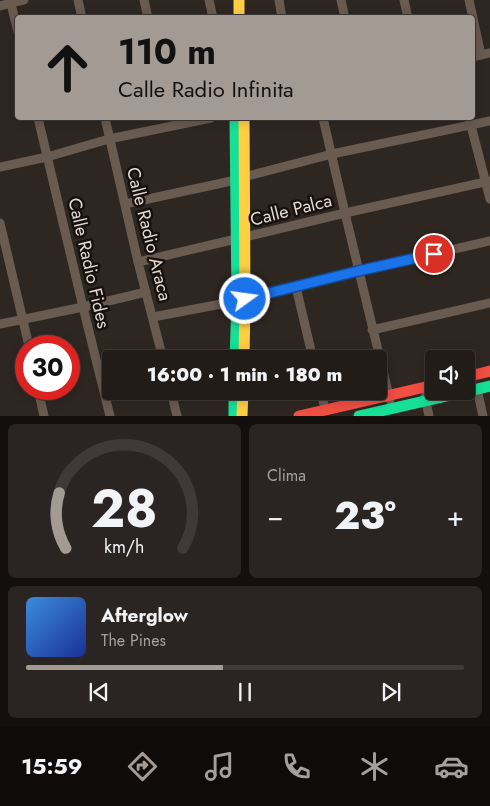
<!DOCTYPE html>
<html lang="es">
<head>
<meta charset="utf-8">
<style>
  :root { --surface:#221c19; --page:#2a2522; --text:#f1f3f6; --muted:#a2a1a2; --line:#3f3a38; --accent:#a49a94 }
  body { margin:0; font-family:Jost,sans-serif; background:var(--page); color:var(--text); height:100vh; display:flex; flex-direction:column; font-size:19px; white-space:nowrap }
  * { box-sizing:border-box; margin:0 }
  p { font-size:16px; color:var(--muted) }
  .icon { flex:none; width:28px; height:28px; fill:none; stroke:currentColor; stroke-width:2; stroke-linecap:round; stroke-linejoin:round }
  .map { position:relative; height:416px; overflow:hidden }
  .drawer { display:flex; flex-direction:column; gap:8px; padding:8px; background:#130f0e; flex:1 }
  .drawer>* { flex:none }
  .banner { position:absolute; left:15px; top:15px; width:460px; height:105px; border-radius:5px; box-shadow:0 2px 12px #0003,0 0 0 1px var(--line); background:#a49a94; color:#111; overflow:hidden }
  .controls { position:absolute; left:425px; top:350px; display:grid; gap:10px }
  .controls a { display:grid; place-items:center; width:50px; height:50px; border-radius:5px; background:var(--surface); box-shadow:0 2px 12px #0003,0 0 0 1px var(--line); font-size:25px }
  .speed { position:absolute; left:15px; top:335px; display:flex; gap:10px; font-size:25px; font-weight:700; text-align:center }
  .speed>* { display:grid; place-content:center; width:65px; height:65px; border-radius:50%; background:var(--surface); box-shadow:0 2px 12px #0003,0 0 0 1px var(--line); line-height:1 }
  .speed .limit { border:8px solid #d22; background:#fff; color:#111 }
  .pin { position:absolute; display:grid; place-items:center; width:42px; height:42px; color:#fff; margin:-21px; border:2px solid #fff; border-radius:50%; box-shadow:0 1px 5px #0007 }
  .me { position:absolute; width:55px; margin:-28px; rotate:76deg; stroke-linejoin:round; filter:drop-shadow(0 0 4px #0008) }
  .turn { display:flex; align-items:center; gap:18px; height:105px; padding:0 20px; font-size:22px }
  .turn .icon { width:65px; height:65px; stroke-width:2.5 }
  .turn b { display:block; font-size:35px; line-height:42px }
  .big { font-size:38px; font-weight:800; line-height:1.1 }
  .drawer .tile { flex:1; display:flex; flex-direction:column; justify-content:center; gap:8px; min-width:0; padding:0 18px; border-radius:8px; background:var(--page) }
  .drawer .dial { align-items:center; gap:0 }
  .dial svg { height:130px; overflow:visible; fill:none; stroke:var(--line); stroke-width:7; stroke-linecap:round; text-anchor:middle }
  .dial text { fill:var(--text); stroke:none }
  .song { display:flex; align-items:center; gap:15px }
  .cover { width:60px; height:60px; border-radius:8px; background:linear-gradient(135deg,hsl(210 70% 55%),hsl(230 70% 35%)) }
  .played { height:5px; border-radius:2px; background:linear-gradient(90deg,var(--accent) 45%,var(--line) 45%) }
  .keys { display:flex; justify-content:space-around; direction:ltr }
  .heat { display:flex; justify-content:space-between; align-items:center; font-size:28px; direction:ltr }
  .drawer .tiles { flex:1; display:grid; gap:8px; grid-template-columns:1fr 1fr }
  .tile:last-child { grid-column:span 2 }
  .trip { position:absolute; left:102px; top:350px; width:285px; height:50px; border-radius:5px; background:var(--surface); box-shadow:0 2px 12px #0003,0 0 0 1px var(--line); font-weight:800; line-height:50px; text-align:center }
  .dock { display:flex; height:80px; justify-content:space-around; align-items:center; background:#0e0b0a; color:var(--muted) }
  .dock .icon { width:35px; height:35px }
  .dock .active { color:var(--accent) }
  .dock b { font-size:22px; color:var(--text) }
  .map>svg:first-child { display:block }
  .lines { fill:none; stroke-linecap:round; stroke-linejoin:round }
  .street { stroke:#6a5b51; stroke-width:9 }
  .fast { stroke:#16e098; stroke-width:11 }
  .slow { stroke:#ffcf43; stroke-width:11 }
  .jam { stroke:#f24e42; stroke-width:11 }
  .route-casing { stroke:#114b97; stroke-width:12 }
  .route { stroke:#1a73e8; stroke-width:9 }
  .labels { text-anchor:middle; stroke-width:5; stroke-linejoin:round; paint-order:stroke }
  .street-label { font-size:18px; fill:#e3d8d2; stroke:#17100c }
</style>
</head>
<body>
<div class="map">
<svg width="490" height="416" viewBox="0 0 490 416">
  <rect width="100%" height="100%" fill="#2e2621"/>
  <g class="lines">
    <g class="street">
      <polyline points="10,0 18,32"/>
      <polyline points="78,0 82,18"/>
      <polyline points="144,0 148,18"/>
      <polyline points="209,0 213,18"/>
      <polyline points="279,0 282,18"/>
      <polyline points="341,0 345,18"/>
      <polyline points="404,0 408,18"/>
      <polyline points="469,0 481,55"/>
      <polyline points="0,6 24,0"/>
      <polyline points="472,57 490,53"/>
      <polyline points="38,118 83,307 110,416"/>
      <polyline points="105,118 138,262 163,359"/>
      <polyline points="323,118 345,213 390,400"/>
      <polyline points="469,118 490,199"/>
      <polyline points="0,167 47,157 109,139 211,118"/>
      <polyline points="244,177 332,154 490,121"/>
      <polyline points="125,204 236,180"/>
      <polyline points="0,223 29,346"/>
      <polyline points="245,237 345,213 490,181"/>
      <polyline points="138,262 236,239"/>
      <polyline points="296,287 313,359"/>
      <polyline points="245,299 358,271 490,241"/>
      <polyline points="153,317 237,301"/>
      <polyline points="0,324 83,307 146,292"/>
      <polyline points="372,330 490,303"/>
      <polyline points="38,389 44,416"/>
      <polyline points="477,389 483,416"/>
      <polyline points="171,391 177,416"/>
      <polyline points="321,391 325,410"/>
      <polyline points="425,397 429,416"/>
    </g>
    <g class="fast">
      <polyline points="235,118 237,301 235,359"/>
      <polyline points="234,391 234,416"/>
      <polyline points="359,416 490,386"/>
    </g>
    <g class="slow">
      <polyline points="239,0 239,18"/>
      <polyline points="244,118 245,299 244,359"/>
      <polyline points="242,416 243,391"/>
    </g>
    <g class="jam">
      <polyline points="466,377 490,371"/>
      <polyline points="299,416 434,385"/>
    </g>
  </g>
  <g class="lines">
    <g class="route-casing">
      <polyline id="route" points="245,299 358,271 434,254"/>
    </g>
    <use href="#route" class="route"/>
  </g>
  <g class="labels">
    <g class="street-label">
      <text transform="translate(291 210) rotate(-14)" y="6">Calle Palca</text>
      <text transform="translate(149 234) rotate(76)" y="6">Calle Radio Araca</text>
      <text transform="translate(89 263) rotate(77)" y="6">Calle Radio Fides</text>
    </g>
  </g>
</svg>
<div class="controls">
<a><svg class="icon" aria-label="sound" viewBox="0 0 24 24"><path d="M4 9h4l5-4v14l-5-4H4zM17 9q2 3 0 6"/></svg></a>
</div>
<div class="speed"><div class="limit">30</div></div>
<div class="pin" style="left:434px;top:254px;background:#d93025"><svg class="icon" aria-label="arrive" viewBox="0 0 24 24"><path d="M6 21V4h12l-3 4 3 4H6"/></svg></div>
<svg class="me" style="left:245px;top:299px" viewBox="-20 -20 40 40"><circle r="17" fill="#1a73e8" stroke="#fff" stroke-width="3"/><path d="M0-11L8 9 0 5-8 9z" fill="#fff"/></svg>
<div class="trip">16:00 · 1 min · 180 m</div>
<div class="banner">
<div class="turn"><svg class="icon" aria-label="ahead" viewBox="0 0 24 24"><path d="M12 20V5M6 11l6-6 6 6"/></svg><div><b>110 m</b>Calle Radio Infinita</div></div>
</div>
</div>
<section class="drawer">
<div class="tiles">
<div class="tile dial"><svg viewBox="0 0 100 80">
<path d="M14 69A42 42 0 1 1 86 69"/>
<path d="M14 69A42 42 0 0 1 10 35" stroke="#a49a94"/>
<text x="50" y="56" font-size="32" font-weight="700">28</text>
<text x="50" y="72" font-size="11">km/h</text>
</svg></div>
<div class="tile"><p>Clima</p>
<div class="heat"><a>−</a><b class="big">23°</b><a>+</a></div>
</div>
<div class="tile">
<div class="song"><i class="cover"></i><div><b>Afterglow</b><p>The Pines</p></div></div>
<div class="played"></div>
<div class="keys"><svg class="icon" aria-label="previous" viewBox="0 0 24 24"><path d="M18 5L8 12l10 7zM5 5v14"/></svg><svg class="icon" aria-label="pause" viewBox="0 0 24 24"><path d="M8 5v14M16 5v14"/></svg><svg class="icon" aria-label="next" viewBox="0 0 24 24"><path d="M6 5l10 7-10 7zM19 5v14"/></svg></div>
</div>
</div>
</section>
<nav class="dock">
<b>15:59</b>
<svg class="icon active" aria-label="directions" viewBox="0 0 24 24"><path d="M12 3l9 9-9 9-9-9zM9 14v-3h6M13 9l2 2-2 2"/></svg>
<svg class="icon" aria-label="music" viewBox="0 0 24 24"><path d="M9 18V5l10-2v13"/><circle cx="6" cy="18" r="3"/><circle cx="16" cy="16" r="3"/></svg>
<svg class="icon" aria-label="phone" viewBox="0 0 24 24"><path d="M5 4h4l2 5-3 2q2 4 5 5l2-3 5 2v4C11 20 4 13 5 4z"/></svg>
<svg class="icon" aria-label="climate" viewBox="0 0 24 24"><path d="M12 3v18M4 7l16 10M4 17L20 7"/></svg>
<svg class="icon" aria-label="car" viewBox="0 0 24 24"><path d="M5 17H2v-5l4-1 3-4h7l3 4 3 1v5h-3M9 17h6M6 11h13"/><circle cx="7" cy="17" r="2"/><circle cx="17" cy="17" r="2"/></svg>
</nav>
</body>
</html>
